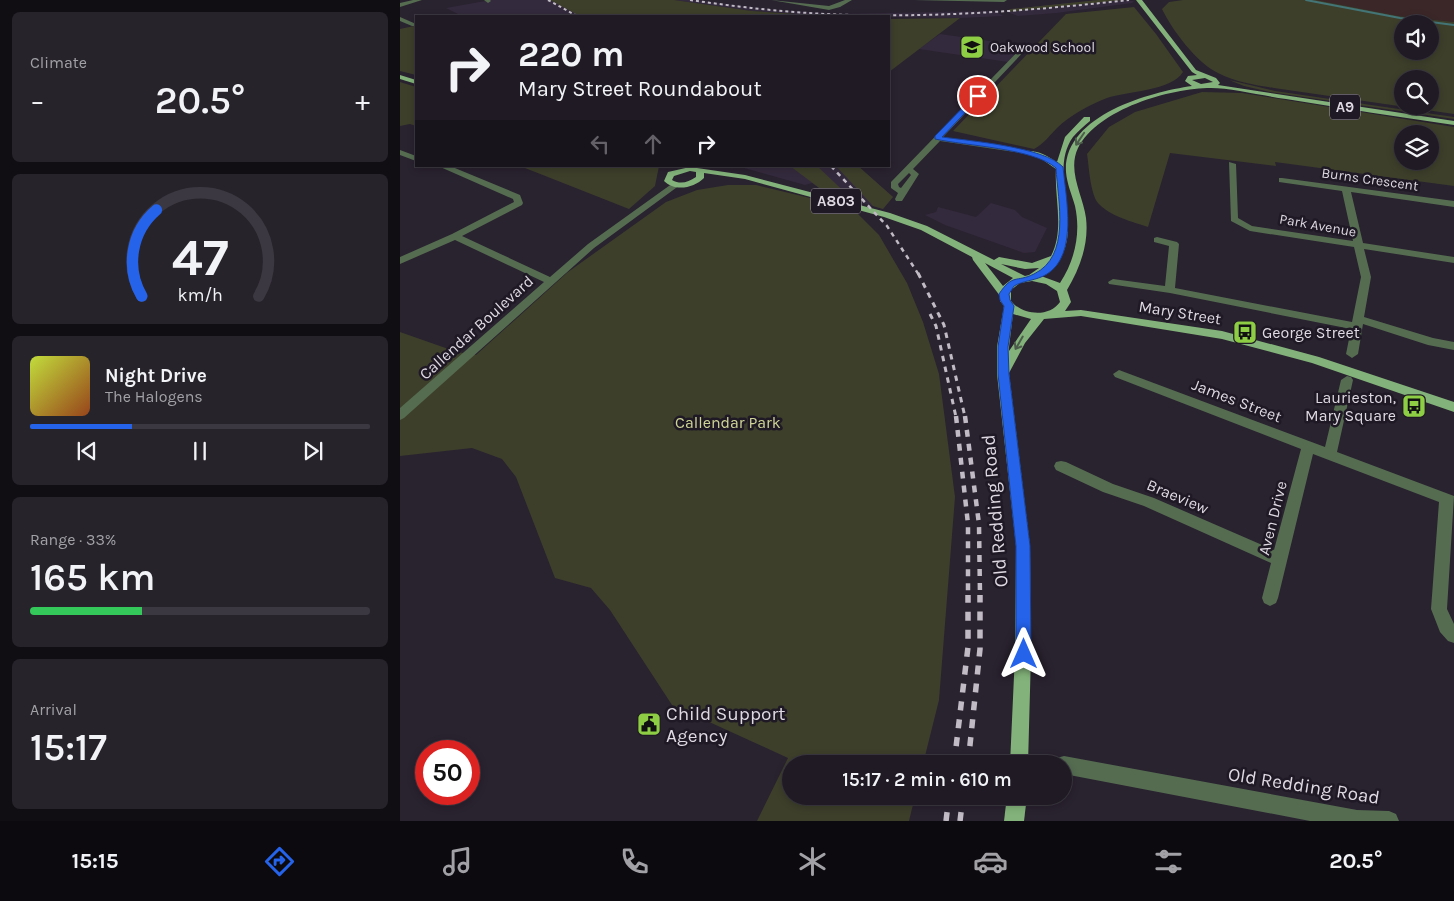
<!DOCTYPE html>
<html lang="en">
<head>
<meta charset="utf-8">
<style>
  :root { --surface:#1f1a23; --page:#27232b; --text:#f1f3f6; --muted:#a1a1a6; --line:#3c3841; --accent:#2563eb }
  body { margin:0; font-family:Karla,sans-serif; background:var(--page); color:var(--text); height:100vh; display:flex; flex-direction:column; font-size:19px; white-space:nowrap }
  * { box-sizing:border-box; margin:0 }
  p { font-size:16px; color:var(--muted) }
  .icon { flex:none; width:28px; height:28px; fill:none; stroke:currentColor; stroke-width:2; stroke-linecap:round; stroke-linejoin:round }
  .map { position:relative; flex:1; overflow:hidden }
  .details { display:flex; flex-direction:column; gap:12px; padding:12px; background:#110e13; width:400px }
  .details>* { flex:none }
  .banner { position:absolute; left:15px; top:15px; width:475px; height:152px; border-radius:0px; box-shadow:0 2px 8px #0003,0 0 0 1px var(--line); background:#1f1a23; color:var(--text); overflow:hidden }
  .controls { position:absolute; left:994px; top:15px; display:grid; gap:10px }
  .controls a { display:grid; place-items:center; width:45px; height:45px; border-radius:50%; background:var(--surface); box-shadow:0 2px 8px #0003,0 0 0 1px var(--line); font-size:25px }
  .speed { position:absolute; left:15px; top:740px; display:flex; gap:10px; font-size:25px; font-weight:700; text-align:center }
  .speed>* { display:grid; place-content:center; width:65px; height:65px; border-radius:50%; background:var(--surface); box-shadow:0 2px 8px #0003,0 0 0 1px var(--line); line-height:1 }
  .speed .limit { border:8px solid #d22; background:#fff; color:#111 }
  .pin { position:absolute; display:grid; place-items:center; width:42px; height:42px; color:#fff; margin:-21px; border:2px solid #fff; border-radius:50%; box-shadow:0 1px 5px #0007 }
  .me { position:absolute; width:55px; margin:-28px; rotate:0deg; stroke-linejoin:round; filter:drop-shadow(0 0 4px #0008) }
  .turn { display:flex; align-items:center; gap:18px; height:105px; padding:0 20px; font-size:22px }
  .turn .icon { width:65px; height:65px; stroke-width:2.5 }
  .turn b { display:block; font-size:35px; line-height:42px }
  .lanes { display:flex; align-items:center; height:48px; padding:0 20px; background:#0003; justify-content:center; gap:25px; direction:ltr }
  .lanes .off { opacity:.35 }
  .big { font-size:38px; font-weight:600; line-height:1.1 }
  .details .card { flex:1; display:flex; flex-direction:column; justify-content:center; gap:8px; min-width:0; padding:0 18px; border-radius:8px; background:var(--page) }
  .details .dial { align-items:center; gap:0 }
  .dial svg { height:130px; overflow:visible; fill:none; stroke:var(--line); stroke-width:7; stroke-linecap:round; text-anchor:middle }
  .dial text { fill:var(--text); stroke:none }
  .song { display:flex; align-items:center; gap:15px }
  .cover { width:60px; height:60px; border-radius:8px; background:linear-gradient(135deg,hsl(70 70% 55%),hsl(20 70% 35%)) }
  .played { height:5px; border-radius:2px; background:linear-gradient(90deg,var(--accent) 30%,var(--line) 30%) }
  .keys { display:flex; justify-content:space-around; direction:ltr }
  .heat { display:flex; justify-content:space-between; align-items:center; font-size:28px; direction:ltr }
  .charge { height:8px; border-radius:4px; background:linear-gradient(90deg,#34c759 33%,var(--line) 0) }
  .trip { position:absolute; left:382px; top:755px; width:290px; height:50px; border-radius:25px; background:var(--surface); box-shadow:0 2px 8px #0003,0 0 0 1px var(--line); font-weight:600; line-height:50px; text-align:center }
  .tab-bar { display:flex; height:80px; justify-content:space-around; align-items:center; background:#0c0a0e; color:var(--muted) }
  .tab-bar .icon { width:35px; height:35px }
  .tab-bar .on { color:var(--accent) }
  .tab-bar b { font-size:22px; color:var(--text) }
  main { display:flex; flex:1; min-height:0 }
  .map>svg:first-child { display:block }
  .built { fill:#342a3d }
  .industrial { fill:#3b2727 }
  .green { fill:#3d3f2b; fill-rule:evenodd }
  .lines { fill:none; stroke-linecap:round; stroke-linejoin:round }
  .stream { stroke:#437577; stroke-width:2 }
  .minor { fill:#556c51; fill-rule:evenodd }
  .major { fill:#83b37a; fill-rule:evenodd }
  .rail-far4 { stroke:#c1bbc5; stroke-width:2; stroke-dasharray:3 3; stroke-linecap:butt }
  .rail-far3 { stroke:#c1bbc5; stroke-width:2.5; stroke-dasharray:4.5 4.5; stroke-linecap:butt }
  .rail-far2 { stroke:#c1bbc5; stroke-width:3; stroke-dasharray:5.5 5.5; stroke-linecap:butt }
  .rail-far1 { stroke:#c1bbc5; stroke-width:4.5; stroke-dasharray:7 7; stroke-linecap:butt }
  .rail { stroke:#c1bbc5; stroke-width:5.5; stroke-dasharray:9 9; stroke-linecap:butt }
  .oneway { stroke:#4c5e4b }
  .route { fill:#2563eb; stroke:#184099 }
  .labels { text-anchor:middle; stroke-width:5; stroke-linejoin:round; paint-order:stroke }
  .far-poi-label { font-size:14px; fill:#ded9e2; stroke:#1f1925; text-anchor:start }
  .far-street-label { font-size:14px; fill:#ded9e2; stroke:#1f1925 }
  .shield { fill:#1f1925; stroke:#a59fa9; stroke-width:1 }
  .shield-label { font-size:15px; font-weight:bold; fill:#ded9e2 }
  .street-label { font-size:16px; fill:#ded9e2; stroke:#1f1925 }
  .poi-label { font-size:16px; fill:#ded9e2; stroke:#1f1925; text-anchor:start }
  .park-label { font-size:16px; fill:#cfd595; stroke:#1f1925 }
  .near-street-label { font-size:19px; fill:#ded9e2; stroke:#1f1925 }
  .near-poi-label { font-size:19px; fill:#ded9e2; stroke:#1f1925; text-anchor:start }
</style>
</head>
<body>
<main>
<section class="details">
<div class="card"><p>Climate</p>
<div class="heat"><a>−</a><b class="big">20.5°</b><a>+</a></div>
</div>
<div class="card dial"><svg viewBox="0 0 100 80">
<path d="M14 69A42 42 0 1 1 86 69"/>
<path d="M14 69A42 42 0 0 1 23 16" stroke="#2563eb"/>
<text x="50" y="56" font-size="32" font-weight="700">47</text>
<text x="50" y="72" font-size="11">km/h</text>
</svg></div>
<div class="card">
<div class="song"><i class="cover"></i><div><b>Night Drive</b><p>The Halogens</p></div></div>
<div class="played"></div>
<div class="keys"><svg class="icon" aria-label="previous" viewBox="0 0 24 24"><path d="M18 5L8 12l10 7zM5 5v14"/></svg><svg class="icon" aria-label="pause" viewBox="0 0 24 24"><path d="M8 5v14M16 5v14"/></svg><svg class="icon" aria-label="next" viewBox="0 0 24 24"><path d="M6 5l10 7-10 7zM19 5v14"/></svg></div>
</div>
<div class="card"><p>Range · 33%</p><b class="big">165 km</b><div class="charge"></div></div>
<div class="card"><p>Arrival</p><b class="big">15:17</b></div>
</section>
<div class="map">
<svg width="1054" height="821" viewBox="0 0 1054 821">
  <rect width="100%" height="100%" fill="#29222f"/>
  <g class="built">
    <polygon points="91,0 160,0 194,16 52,16 58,14 46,8"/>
    <polygon points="274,0 296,0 377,10 436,14 589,11 597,12 603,16 560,18 427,16 352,11"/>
    <polygon points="698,0 734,1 732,3 656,13 618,16 607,12 610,9"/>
    <polygon points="540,34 618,45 625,45 608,62 519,49"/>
    <polygon points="337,166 458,166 493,197 483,209 426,193 412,183 405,185"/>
    <polygon points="591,203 615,210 622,217 647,228 635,252 624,253 545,225 525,215 536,212 538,207 576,217"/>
  </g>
  <polygon class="industrial" points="916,0 1054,0 1054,22 997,16"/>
  <g class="green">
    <polygon points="150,0 274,0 352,11 427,16 180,16"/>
    <polygon points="698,0 723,0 607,12 610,9"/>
    <path d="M783 0H916L998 16 1054 22V114L874 88C855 85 835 82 818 73 797 63 772 30 762 9L769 2ZM1002 24H1030V51H1002ZM1002 79H1030V106H1002Z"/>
    <path d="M734 7 756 34 783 72C772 91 727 91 707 98 691 104 670 115 657 128 649 136 645 143 634 149L553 131 666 14Z"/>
    <polygon points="560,18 489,72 489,19"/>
    <polygon points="14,26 16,27 16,75 0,71 0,29"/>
    <polygon points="829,80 875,91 1054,117 1054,119 870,92 844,86"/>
    <polygon points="0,82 16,87 16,126 10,124 0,126"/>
    <path d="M802 92 842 93 1054 127V186L875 162 876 166 770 153 748 227C733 222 709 216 698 203 690 193 689 166 687 154L709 127 735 112ZM1002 134H1030V161H1002Z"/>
    <polygon points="120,166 259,166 255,186 229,209"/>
    <polygon points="390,166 417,166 454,201 426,193"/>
    <polygon points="436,166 458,166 493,197 483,209 473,206"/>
    <polygon points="328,185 356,185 452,208 479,235 507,283 523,322 539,374 555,497 539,700 523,764 391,764 391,796 515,796 509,821 357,821 388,758 272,705 210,610 191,588 155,578 116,477 102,459 72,448 0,456 0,332 57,352 76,355 168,272 266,202 297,190"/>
  </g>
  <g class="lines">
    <polyline class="stream" points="906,0 1000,18 1054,25"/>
    <g class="minor">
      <polygon points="13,0 22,0 0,7 0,3"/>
      <polygon points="84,0 90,0 91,1 88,3"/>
      <polygon points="371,0 429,6 445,0 452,0 440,7 429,10"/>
      <polygon points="513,0 607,0 604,2"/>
      <polygon points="0,17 16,24 16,26 12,26 0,21"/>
      <path d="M624 45 629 46 543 137 631 151H634V155L540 141 513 169 519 174 502 201H496L495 199 498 193 491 188V182ZM509 173 511 175 501 188 499 187 498 184Z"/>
      <polygon points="0,150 16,156 16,161 0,155"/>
      <polygon points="829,162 836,164 838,218 852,226 953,241 942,191 879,182 879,178 882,178 1054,201 1054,207 951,192 963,243 1054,257 1054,263 964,249 971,277 964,317 1033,338 1054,342 1054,350 1028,345 963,324 958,354 952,358 946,354 951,329 770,293 709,284 708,282 713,279 765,286 769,246 754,242 754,238 757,237 777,242 779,244 775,288 952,322 961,277 954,247 850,231 831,221"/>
      <polygon points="38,166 50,166 120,195 123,203 122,205 62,236 150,277 188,244 273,183 280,185 194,248 4,418 0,420 0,408 144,282 55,240 0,264 0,257 52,234 114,202 113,199"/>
      <polygon points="719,370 925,447 941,380 947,376 951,377 953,380 937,452 1054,496 1047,609 1054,624 1054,643 1048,641 1040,632 1031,609 1039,502 913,454 878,598 876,603 870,606 864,603 862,598 871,563 744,506 703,492 656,470 654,466 656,462 661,461 666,462 713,484 754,498 874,550 901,449 715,377 713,374"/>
      <polygon points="664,756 957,810 989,811 996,814 999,821 910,821 664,774 664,764 655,764 657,758"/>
    </g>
    <g class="major">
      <path d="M736 0H742L796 70 816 78 820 83 818 85 1054 121V125C998 117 942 108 886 99 864 96 831 88 811 88 770 88 698 109 678 148 667 171 683 195 686 218 689 244 680 268 667 290L671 302 665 311 681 310 822 331 919 357 1054 402V412L912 363 822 339 681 316 644 319 625 343 609 373 630 546 631 654 628 764H610L615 654 616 546 597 374V347L604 306 600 301V296L573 260 572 257 521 230 484 217 345 179 304 173V178C294 188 275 192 264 181L268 172 290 167 345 175 490 213 527 226 594 260 599 257 632 263 651 256C665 229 654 198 656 169L643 160 627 153C635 148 649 157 657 162L665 137 684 117H690V121C684 126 678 131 673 137 647 173 686 228 656 264 652 269 646 272 641 276L660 283C675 260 681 233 675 206 672 195 667 184 666 172 663 116 749 92 792 86L785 81 788 76 797 75 792 72ZM805 78 813 82 801 84 792 80ZM290 171 296 172V177C288 182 281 185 272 180L274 176ZM585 263 613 278 603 286ZM601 264 625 269 639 268 629 275 625 276ZM632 281 646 284 657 291 660 302C649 318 622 315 611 301V290L620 283ZM613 314 631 319 609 351V347Z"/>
      <polygon points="0,75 16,80 16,84 0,79"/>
      <polygon points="607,796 627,796 624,821 604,821"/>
    </g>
    <g class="rail-far4">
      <polyline points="148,0 177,16"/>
      <path d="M290 0C345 8 400 14 456 15 548 17 638 10 729 0"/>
    </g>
    <polyline class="rail-far3" points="431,166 487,226 519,275"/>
    <g class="rail-far2">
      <polyline points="518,273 544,325 565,417"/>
      <polyline points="530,314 536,326 556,417"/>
    </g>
    <g class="rail-far1">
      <polyline points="556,416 568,524 568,596"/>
      <polyline points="565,416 579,524 580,596"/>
    </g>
    <g class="rail">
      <polyline points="554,764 568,647 568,595"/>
      <polyline points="568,764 580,649 580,595"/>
      <polyline points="546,821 549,796"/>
      <polyline points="560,821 563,796"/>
    </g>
  </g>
  <defs><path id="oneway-shaft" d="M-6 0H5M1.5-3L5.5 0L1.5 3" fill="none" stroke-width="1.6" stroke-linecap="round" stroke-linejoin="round" transform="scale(1.25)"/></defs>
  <g class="oneway">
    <use href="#oneway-shaft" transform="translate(680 139) rotate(124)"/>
    <use href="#oneway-shaft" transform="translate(619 343) rotate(120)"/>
  </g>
  <path class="route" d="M576 94 581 96 542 137C571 141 644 147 663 167 666 198 678 255 647 274 636 281 624 280 614 286L609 294 610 300 614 306 608 347 609 374 630 546 631 654 629 659 624 661 618 659 616 654V546L598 374V347L604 306 600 300 599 294C613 273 616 283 634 274 671 256 658 202 656 168 633 148 566 146 535 139V136Z"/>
  <defs>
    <g id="school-square" transform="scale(1.25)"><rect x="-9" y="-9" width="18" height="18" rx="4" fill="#8dce44" stroke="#1f1925"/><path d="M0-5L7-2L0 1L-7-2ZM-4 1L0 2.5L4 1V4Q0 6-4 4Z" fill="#111"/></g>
    <g id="bus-square" transform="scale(1.25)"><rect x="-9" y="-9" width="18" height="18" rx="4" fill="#8dce44" stroke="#1f1925"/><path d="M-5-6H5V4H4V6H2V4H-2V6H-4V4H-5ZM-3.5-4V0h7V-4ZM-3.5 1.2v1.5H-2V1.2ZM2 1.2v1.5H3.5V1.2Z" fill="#111"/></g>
    <g id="civic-square" transform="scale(1.25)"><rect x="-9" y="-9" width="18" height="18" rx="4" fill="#8dce44" stroke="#1f1925"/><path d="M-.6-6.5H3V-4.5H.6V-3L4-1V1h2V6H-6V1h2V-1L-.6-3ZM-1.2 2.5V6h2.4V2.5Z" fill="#111"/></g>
  </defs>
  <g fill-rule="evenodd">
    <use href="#school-square" x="572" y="47"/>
    <use href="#bus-square" x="845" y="332"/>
    <use href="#bus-square" x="1014" y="406"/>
    <use href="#civic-square" x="249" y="724"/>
  </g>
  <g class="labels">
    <g class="far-poi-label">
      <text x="590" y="52">Oakwood School</text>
    </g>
    <g class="far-street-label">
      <text transform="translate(970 179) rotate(8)" y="5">Burns Crescent</text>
      <text transform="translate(918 225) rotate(10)" y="5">Park Avenue</text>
    </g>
    <g class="shield">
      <rect x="930" y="94.5" width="30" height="25" rx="4"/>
      <rect x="411" y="188.5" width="50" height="25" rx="4"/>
    </g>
    <g class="shield-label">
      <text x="945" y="112">A9</text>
      <text x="436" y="206">A803</text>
    </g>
    <g class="street-label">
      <text transform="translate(780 312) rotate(9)" y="6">Mary Street</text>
      <text transform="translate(76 327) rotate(-42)" y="6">Callendar Boulevard</text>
      <text transform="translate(837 400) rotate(21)" y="6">James Street</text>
      <text transform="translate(778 496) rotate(23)" y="6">Braeview</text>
      <text transform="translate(872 518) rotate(-76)" y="6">Aven Drive</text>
    </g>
    <g class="poi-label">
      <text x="862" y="338">George Street</text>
      <text x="996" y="403" text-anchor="end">Laurieston,<tspan x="996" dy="18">Mary Square</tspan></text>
    </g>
    <g class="park-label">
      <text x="328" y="428">Callendar Park</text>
    </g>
    <g class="near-street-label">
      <text transform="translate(594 511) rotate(-95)" y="7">Old Redding Road</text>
      <text transform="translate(904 785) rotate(9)" y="7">Old Redding Road</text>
    </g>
    <g class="near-poi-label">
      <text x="266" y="720">Child Support<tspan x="266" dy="22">Agency</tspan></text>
    </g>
  </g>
</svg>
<div class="controls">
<a><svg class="icon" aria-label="sound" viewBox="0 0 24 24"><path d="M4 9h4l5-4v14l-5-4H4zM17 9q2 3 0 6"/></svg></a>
<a><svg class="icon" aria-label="search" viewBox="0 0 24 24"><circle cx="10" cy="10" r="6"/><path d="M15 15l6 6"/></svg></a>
<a><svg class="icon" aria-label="layers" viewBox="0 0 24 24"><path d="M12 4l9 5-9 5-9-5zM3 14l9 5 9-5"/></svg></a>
</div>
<div class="speed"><div class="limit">50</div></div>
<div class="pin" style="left:578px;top:96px;background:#d93025"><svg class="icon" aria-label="arrive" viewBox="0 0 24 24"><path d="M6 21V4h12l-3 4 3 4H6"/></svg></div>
<svg class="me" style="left:624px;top:654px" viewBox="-20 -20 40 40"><path d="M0-17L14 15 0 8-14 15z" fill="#2563eb" stroke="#fff" stroke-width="4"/></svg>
<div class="trip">15:17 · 2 min · 610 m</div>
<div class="banner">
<div class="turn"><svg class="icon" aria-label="right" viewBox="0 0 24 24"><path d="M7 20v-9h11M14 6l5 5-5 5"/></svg><div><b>220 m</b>Mary Street Roundabout</div></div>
<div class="lanes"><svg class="icon off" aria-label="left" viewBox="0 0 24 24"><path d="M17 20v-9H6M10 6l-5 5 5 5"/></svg><svg class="icon off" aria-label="ahead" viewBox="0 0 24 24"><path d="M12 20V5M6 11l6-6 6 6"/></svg><svg class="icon" aria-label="right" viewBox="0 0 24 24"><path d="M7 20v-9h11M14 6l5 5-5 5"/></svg></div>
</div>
</div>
</main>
<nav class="tab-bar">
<b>15:15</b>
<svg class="icon on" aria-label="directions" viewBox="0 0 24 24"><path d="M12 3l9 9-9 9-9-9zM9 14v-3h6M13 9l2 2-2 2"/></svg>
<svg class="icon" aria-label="music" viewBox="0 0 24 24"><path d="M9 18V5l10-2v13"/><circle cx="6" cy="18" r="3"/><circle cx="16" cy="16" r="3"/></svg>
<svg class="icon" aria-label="phone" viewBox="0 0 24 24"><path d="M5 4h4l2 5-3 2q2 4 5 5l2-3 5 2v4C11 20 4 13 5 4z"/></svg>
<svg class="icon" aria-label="climate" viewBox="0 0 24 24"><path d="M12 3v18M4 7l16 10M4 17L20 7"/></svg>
<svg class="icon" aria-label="car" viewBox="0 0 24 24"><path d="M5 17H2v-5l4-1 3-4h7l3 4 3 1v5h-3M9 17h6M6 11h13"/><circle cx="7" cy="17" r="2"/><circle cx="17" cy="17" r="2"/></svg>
<svg class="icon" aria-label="filters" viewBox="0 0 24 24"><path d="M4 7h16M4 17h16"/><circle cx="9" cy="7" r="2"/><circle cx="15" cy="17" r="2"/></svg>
<b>20.5°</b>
</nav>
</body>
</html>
